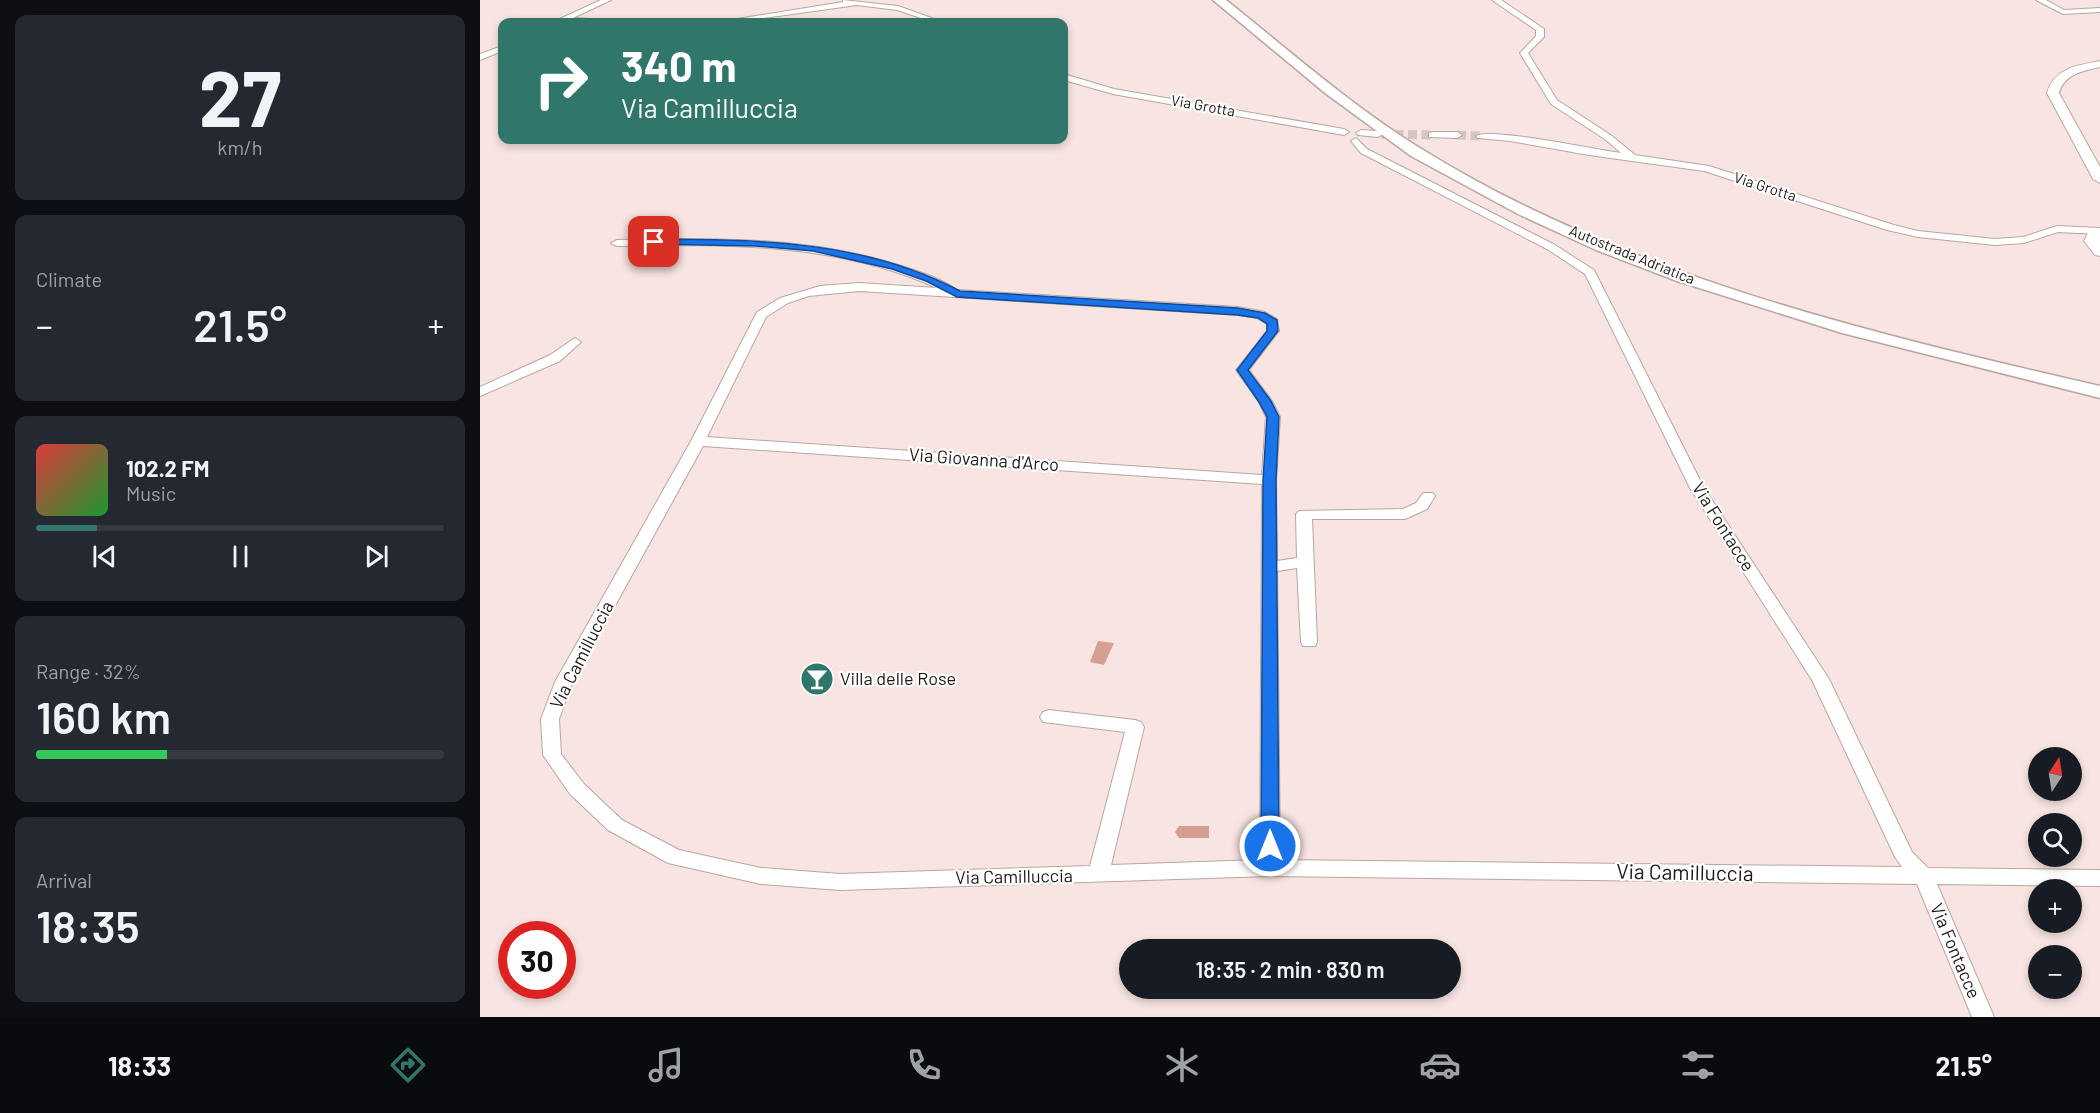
<!DOCTYPE html>
<html lang="en">
<head>
<meta charset="utf-8">
<style>
  :root { --surface:#171b24; --page:#242831; --text:#f1f3f6; --muted:#9ea1a6; --line:#363941; --accent:#30766b }
  body { margin:0; font-family:Barlow,sans-serif; background:var(--page); color:var(--text); height:100vh; display:flex; flex-direction:column; font-size:22px; white-space:nowrap }
  * { box-sizing:border-box; margin:0 }
  p { font-size:20px; color:var(--muted) }
  .icon { flex:none; width:33px; height:33px; fill:none; stroke:currentColor; stroke-width:2; stroke-linecap:round; stroke-linejoin:round }
  .map { position:relative; flex:1; overflow:hidden }
  .drawer { display:flex; flex-direction:column; gap:15px; padding:15px; background:#0d0f14; width:480px }
  .drawer>* { flex:none }
  .banner { position:absolute; left:18px; top:18px; width:570px; height:126px; border-radius:12px; box-shadow:0 3px 9px #0003; background:#30766b; color:#fff; overflow:hidden }
  .needle { width:39px; rotate:12deg }
  .fabs { position:absolute; left:1548px; top:747px; display:grid; gap:12px }
  .fabs a { display:grid; place-items:center; width:54px; height:54px; border-radius:50%; background:var(--surface); box-shadow:0 3px 9px #0003; font-size:30px }
  .speed { position:absolute; left:18px; top:921px; display:flex; gap:12px; font-size:30px; font-weight:700; text-align:center }
  .speed>* { display:grid; place-content:center; width:78px; height:78px; border-radius:50%; background:var(--surface); box-shadow:0 3px 9px #0003; line-height:1 }
  .speed .limit { border:9px solid #d22; background:#fff; color:#111 }
  .pin { position:absolute; display:grid; place-items:center; width:51px; height:51px; color:#fff; margin:-26px; border-radius:12px; box-shadow:0 3px 9px #0006 }
  .me { position:absolute; width:66px; margin:-33px; rotate:0deg; stroke-linejoin:round; filter:drop-shadow(0 0 4px #0008) }
  .turn { display:flex; align-items:center; gap:21px; height:126px; padding:0 24px; font-size:27px }
  .turn .icon { width:78px; height:78px; stroke-width:2.5 }
  .turn b { display:block; font-size:42px; line-height:51px }
  .big { font-size:45px; font-weight:600; line-height:1.1 }
  .drawer .card { flex:1; display:flex; flex-direction:column; justify-content:center; gap:9px; min-width:0; padding:0 21px; border-radius:12px; background:var(--page) }
  .drawer .dial { align-items:center; gap:0 }
  .dial b { font-size:78px; line-height:1 }
  .song { display:flex; align-items:center; gap:18px }
  .cover { width:72px; height:72px; border-radius:9px; background:linear-gradient(135deg,hsl(0 70% 55%),hsl(130 70% 35%)) }
  .played { height:6px; border-radius:3px; background:linear-gradient(90deg,var(--accent) 15%,var(--line) 15%) }
  .keys { display:flex; justify-content:space-around; direction:ltr }
  .heat { display:flex; justify-content:space-between; align-items:center; font-size:33px; direction:ltr }
  .charge { height:9px; border-radius:4px; background:linear-gradient(90deg,#34c759 32%,var(--line) 0) }
  .trip { position:absolute; left:639px; top:939px; width:342px; height:60px; border-radius:30px; background:var(--surface); box-shadow:0 3px 9px #0003; font-weight:600; line-height:60px; text-align:center }
  .menu { display:flex; height:96px; justify-content:space-around; align-items:center; background:#090b0e; color:var(--muted) }
  .menu .icon { width:42px; height:42px }
  .menu .active { color:var(--accent) }
  .menu b { font-size:27px; color:var(--text) }
  main { display:flex; flex:1; min-height:0 }
  .map>svg:first-child { display:block }
  .water { fill:#d79e93 }
  .lines { fill:none; stroke-linecap:round; stroke-linejoin:round }
  .minor-tunnel { stroke:#d7c5c2; stroke-width:9; stroke-dasharray:9 4.5; stroke-linecap:butt }
  .minor-casing { stroke:#b9a6a2; stroke-width:2 }
  .major-casing { stroke:#b9a6a2; stroke-width:2 }
  .highway-casing { stroke:#b9a6a2; stroke-width:3 }
  .minor { fill:#fff; fill-rule:evenodd }
  .major { fill:#fff; fill-rule:evenodd }
  .highway { fill:#fff; fill-rule:evenodd }
  .route { fill:#1a73e8; stroke:#114b97; stroke-width:1.5 }
  .labels { text-anchor:middle; stroke-width:4.5; stroke-linejoin:round; paint-order:stroke }
  .far-street-label { font-size:15px; fill:#1e1716; stroke:#fff }
  .street-label { font-size:18px; fill:#1e1716; stroke:#fff }
  .poi-label { font-size:18px; fill:#1e1716; stroke:#fff; text-anchor:start }
  .near-street-label { font-size:21px; fill:#1e1716; stroke:#fff }
</style>
</head>
<body>
<main>
<section class="drawer">
<div class="card dial"><b>27</b><p>km/h</p></div>
<div class="card"><p>Climate</p>
<div class="heat"><a>−</a><b class="big">21.5°</b><a>+</a></div>
</div>
<div class="card">
<div class="song"><i class="cover"></i><div><b>102.2 FM</b><p>Music</p></div></div>
<div class="played"></div>
<div class="keys"><svg class="icon" aria-label="previous" viewBox="0 0 24 24"><path d="M18 5L8 12l10 7zM5 5v14"/></svg><svg class="icon" aria-label="pause" viewBox="0 0 24 24"><path d="M8 5v14M16 5v14"/></svg><svg class="icon" aria-label="next" viewBox="0 0 24 24"><path d="M6 5l10 7-10 7zM19 5v14"/></svg></div>
</div>
<div class="card"><p>Range · 32%</p><b class="big">160 km</b><div class="charge"></div></div>
<div class="card"><p>Arrival</p><b class="big">18:35</b></div>
</section>
<div class="map">
<svg width="1620" height="1017" viewBox="0 0 1620 1017">
  <rect width="100%" height="100%" fill="#f8e4e0"/>
  <g class="water">
    <polygon points="618,641 634,643 624,665 610,662"/>
    <polygon points="699,826 729,826 729,838 699,838 695,832"/>
  </g>
  <g class="lines">
    <g class="minor-tunnel">
      <polyline points="901,134 952,135"/>
      <polyline points="977,135 1001,136"/>
    </g>
    <g class="minor-casing">
      <g id="minor">
        <polygon points="121,0 131,0 93,18 129,20 133,22 73,22"/>
        <polygon points="363,0 418,6 463,22 453,22 417,10 377,5 255,22 238,22 363,2"/>
        <path d="M1012 0H1021L1064 29V37L1048 53 1077 100 1132 136 1155 155 1229 166 1414 225 1438 231 1515 239 1543 237 1577 226 1620 228V234L1578 232 1544 243 1515 245 1438 237 1407 230 1224 171 1109 155 1030 141 998 138 996 136C1009 127 1118 150 1141 153L1126 140 1071 104 1040 53 1056 36V30Z"/>
        <polygon points="1556,0 1566,0 1584,10 1620,8 1620,12 1583,14"/>
        <polygon points="22,46 22,51 0,60 0,54"/>
        <polygon points="584,74 634,89 864,129 869,132 864,135 633,94 584,80"/>
        <polygon points="881,130 898,131 903,134 898,137 878,135 876,133"/>
        <polygon points="952,132 977,132 982,135 977,138 949,137 949,133"/>
        <path d="M876 138 887 149 1075 245 1114 270 1224 488 1349 679 1432 852 1448 868 1620 870V886L1457 884 1514 1017H1492L1437 884 790 876 360 890 281 884 188 863 128 830 90 794 63 755 61 719 75 682 211 441 277 312 300 298 340 286 379 283 457 288C355 242 246 244 137 246L131 243 137 240C232 238 327 236 418 265 438 271 460 278 477 290L758 307 785 312 797 319 799 331 769 370 792 401 800 417 796 480 797 561 817 558 816 514 819 511 923 509 936 503 943 493H953L955 496 947 509 925 519H832L837 642 835 646H823L821 642 817 568 797 571 800 860 1422 867 1415 857 1332 680 1210 488 1105 274 1067 249 881 153 871 141ZM379 291 758 315 777 318 787 324V331L756 370 779 402 786 417 782 475 227 437 286 317 308 303 329 296ZM223 446 782 484 780 860 631 865 664 727 661 722 655 720 569 710 563 712 560 717 563 722 645 732 610 866 360 874 281 868 199 850 142 820 104 784 81 754 79 719 93 682Z"/>
        <polygon points="95,338 101,342 80,361 0,396 0,387 70,355"/>
      </g>
    </g>
    <g class="major-casing">
      <g id="major">
        <path d="M1620 61V67C1603 71 1584 74 1579 93L1620 167V183L1613 179 1567 93C1574 68 1598 65 1620 61Z"/>
        <polygon points="1620,229 1620,256 1615,255 1604,241 1608,233"/>
      </g>
    </g>
    <g class="highway-casing">
      <path id="highway" d="M733 0H746C810 51 873 107 943 150 1147 276 1389 333 1620 386V398L1362 333 1197 281 1116 250 1038 214 931 156 845 93Z"/>
    </g>
    <use href="#minor" class="minor"/>
    <use href="#major" class="major"/>
    <use href="#highway" class="highway"/>
  </g>
  <path class="route" d="M174 239C280 240 383 240 480 291L758 308 785 313 797 320 798 331 768 370 791 401 799 417 796 480 799 846 796 851 790 853 783 851 781 846 783 480 787 417 779 402 757 370 787 331V324L778 318 758 315 477 297 446 281 412 269 333 251 275 246 171 244V240Z"/>
  <defs>
    <g id="bar-disc" transform="scale(1.725)"><circle r="9.5" fill="#30766b" stroke="#fff"/><path d="M-6-5H6L.8 .8V4.5H3.5V6h-7V4.5H-.8V.8Z" fill="#fff"/></g>
  </defs>
  <g fill-rule="evenodd">
    <use href="#bar-disc" x="337" y="679"/>
  </g>
  <g class="labels">
    <g class="far-street-label">
      <text transform="translate(723 106) rotate(10)" y="5">Via Grotta</text>
      <text transform="translate(1285 187) rotate(18)" y="5">Via Grotta</text>
      <text transform="translate(1152 255) rotate(22)" y="5">Autostrada Adriatica</text>
    </g>
    <g class="street-label">
      <text transform="translate(504 460) rotate(4)" y="6">Via Giovanna d'Arco</text>
      <text transform="translate(1243 527) rotate(58)" y="6">Via Fontacce</text>
      <text transform="translate(102 655) rotate(-63)" y="6">Via Camilluccia</text>
      <text transform="translate(534 877) rotate(-1)" y="6">Via Camilluccia</text>
      <text transform="translate(1475 951) rotate(67)" y="6">Via Fontacce</text>
    </g>
    <g class="poi-label">
      <text x="360" y="685">Villa delle Rose</text>
    </g>
    <g class="near-street-label">
      <text transform="translate(1205 873) rotate(1)" y="7">Via Camilluccia</text>
    </g>
  </g>
</svg>
<div class="fabs">
<a><svg class="needle" viewBox="-14 -14 28 28"><path d="M0-13l5 13h-10z" fill="#e53935"/><path d="M0 13l5-13h-10z" fill="#9ea1a6"/></svg></a>
<a><svg class="icon" aria-label="search" viewBox="0 0 24 24"><circle cx="10" cy="10" r="6"/><path d="M15 15l6 6"/></svg></a>
<a>+</a>
<a>−</a>
</div>
<div class="speed"><div class="limit">30</div></div>
<div class="pin" style="left:174px;top:242px;background:#d93025"><svg class="icon" aria-label="arrive" viewBox="0 0 24 24"><path d="M6 21V4h12l-3 4 3 4H6"/></svg></div>
<svg class="me" style="left:790px;top:846px" viewBox="-20 -20 40 40"><circle r="17" fill="#1a73e8" stroke="#fff" stroke-width="3"/><path d="M0-11L8 9 0 5-8 9z" fill="#fff"/></svg>
<div class="trip">18:35 · 2 min · 830 m</div>
<div class="banner">
<div class="turn"><svg class="icon" aria-label="right" viewBox="0 0 24 24"><path d="M7 20v-9h11M14 6l5 5-5 5"/></svg><div><b>340 m</b>Via Camilluccia</div></div>
</div>
</div>
</main>
<nav class="menu">
<b>18:33</b>
<svg class="icon active" aria-label="directions" viewBox="0 0 24 24"><path d="M12 3l9 9-9 9-9-9zM9 14v-3h6M13 9l2 2-2 2"/></svg>
<svg class="icon" aria-label="music" viewBox="0 0 24 24"><path d="M9 18V5l10-2v13"/><circle cx="6" cy="18" r="3"/><circle cx="16" cy="16" r="3"/></svg>
<svg class="icon" aria-label="phone" viewBox="0 0 24 24"><path d="M5 4h4l2 5-3 2q2 4 5 5l2-3 5 2v4C11 20 4 13 5 4z"/></svg>
<svg class="icon" aria-label="climate" viewBox="0 0 24 24"><path d="M12 3v18M4 7l16 10M4 17L20 7"/></svg>
<svg class="icon" aria-label="car" viewBox="0 0 24 24"><path d="M5 17H2v-5l4-1 3-4h7l3 4 3 1v5h-3M9 17h6M6 11h13"/><circle cx="7" cy="17" r="2"/><circle cx="17" cy="17" r="2"/></svg>
<svg class="icon" aria-label="filters" viewBox="0 0 24 24"><path d="M4 7h16M4 17h16"/><circle cx="9" cy="7" r="2"/><circle cx="15" cy="17" r="2"/></svg>
<b>21.5°</b>
</nav>
</body>
</html>
